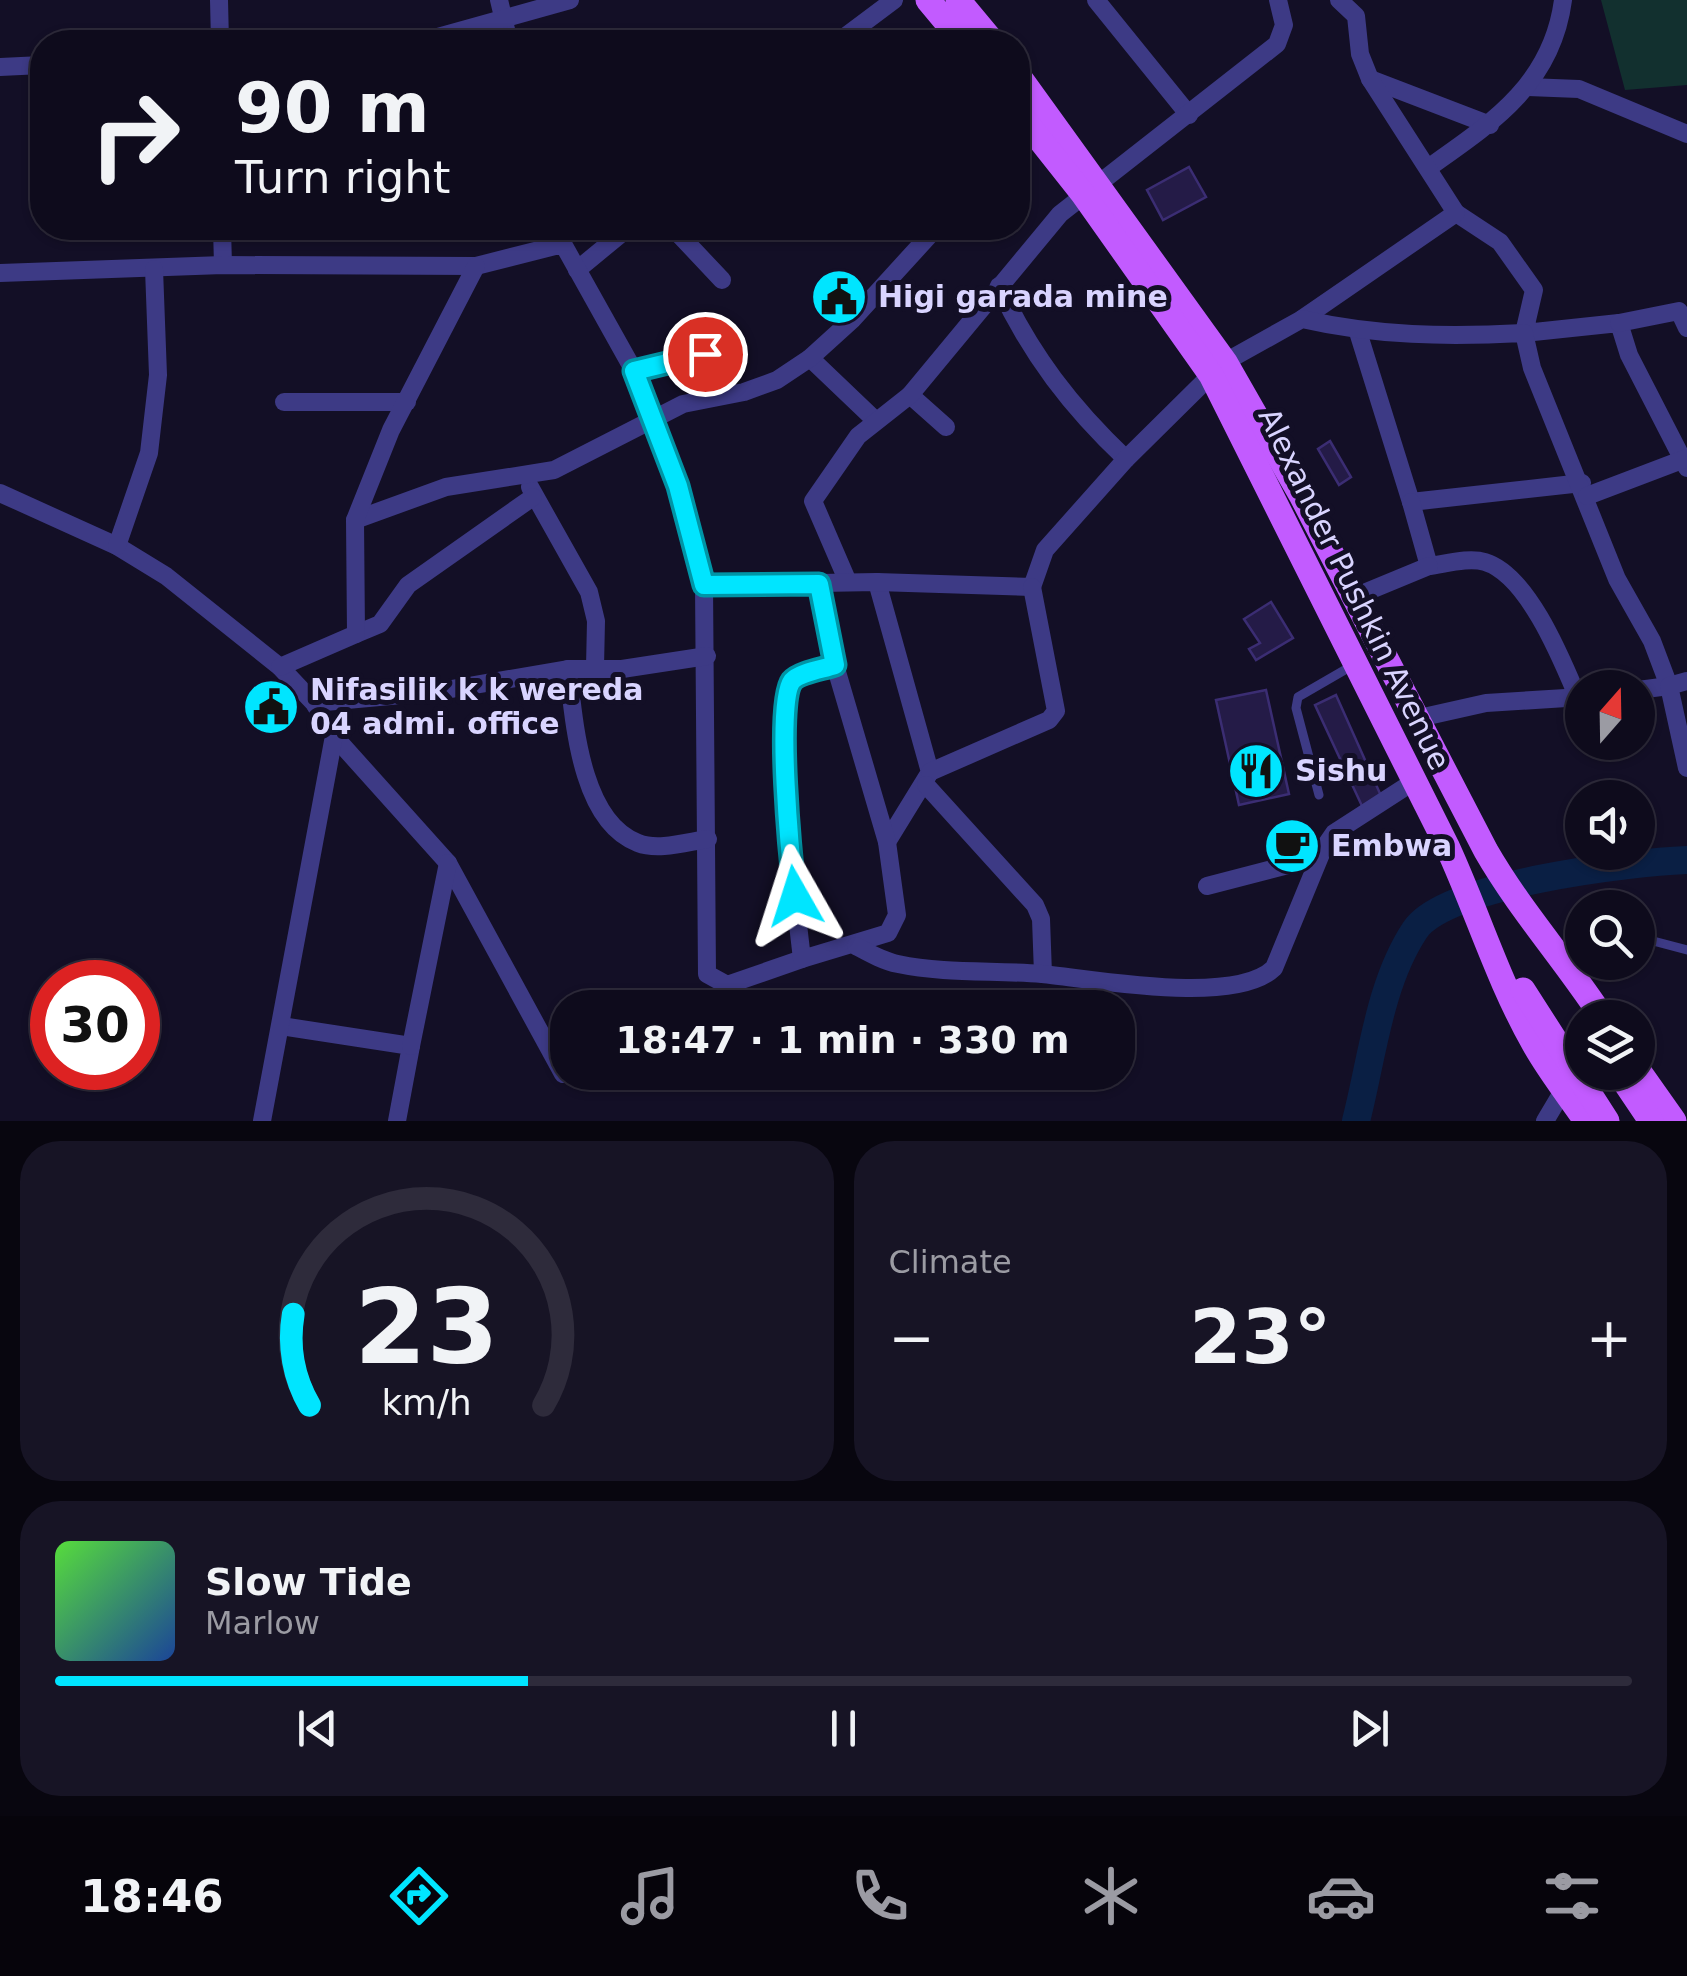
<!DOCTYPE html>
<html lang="en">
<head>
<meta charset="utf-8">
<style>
  :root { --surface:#0e0b1c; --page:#171425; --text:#f1f3f6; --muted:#9b9ba3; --line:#2e2b3b; --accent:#00e5ff }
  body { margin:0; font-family:"DejaVu Sans",sans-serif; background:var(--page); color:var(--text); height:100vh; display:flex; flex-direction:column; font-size:38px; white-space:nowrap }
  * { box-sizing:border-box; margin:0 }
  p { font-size:32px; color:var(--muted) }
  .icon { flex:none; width:55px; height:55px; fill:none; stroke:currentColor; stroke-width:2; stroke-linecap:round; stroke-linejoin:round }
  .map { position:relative; height:1121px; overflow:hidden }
  .panel { display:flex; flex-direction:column; gap:20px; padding:20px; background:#08060f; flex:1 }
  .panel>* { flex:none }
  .hud { position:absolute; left:30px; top:30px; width:1000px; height:210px; border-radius:40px; box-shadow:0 2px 8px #0004,0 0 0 2px var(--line); background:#0e0b1c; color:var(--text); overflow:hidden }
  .needle { width:65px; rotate:20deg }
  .tools { position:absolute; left:1565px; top:670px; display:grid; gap:20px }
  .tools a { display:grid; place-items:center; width:90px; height:90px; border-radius:50%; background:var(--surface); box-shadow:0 2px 8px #0004,0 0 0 2px var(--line); font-size:50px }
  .speed { position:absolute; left:30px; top:960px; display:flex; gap:20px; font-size:50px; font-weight:700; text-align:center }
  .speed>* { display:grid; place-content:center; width:130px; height:130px; border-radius:50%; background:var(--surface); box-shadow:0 2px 8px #0004,0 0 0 2px var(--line); line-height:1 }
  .speed .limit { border:15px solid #d22; background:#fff; color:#111 }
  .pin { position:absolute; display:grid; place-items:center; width:85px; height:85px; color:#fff; margin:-42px; border:5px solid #fff; border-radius:50%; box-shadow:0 2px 10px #0007 }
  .me { position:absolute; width:110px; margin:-55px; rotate:354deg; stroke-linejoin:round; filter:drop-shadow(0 0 8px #0008) }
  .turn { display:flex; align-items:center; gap:35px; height:210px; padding:0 40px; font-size:45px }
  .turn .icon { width:130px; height:130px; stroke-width:2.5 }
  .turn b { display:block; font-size:70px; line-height:85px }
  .big { font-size:75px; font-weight:700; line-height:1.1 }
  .panel .card { flex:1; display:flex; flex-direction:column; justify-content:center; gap:15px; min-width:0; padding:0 35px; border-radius:40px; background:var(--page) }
  .panel .dial { align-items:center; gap:0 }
  .dial svg { height:260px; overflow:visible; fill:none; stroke:var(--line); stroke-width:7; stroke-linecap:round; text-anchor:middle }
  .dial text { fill:var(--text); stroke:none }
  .song { display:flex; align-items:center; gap:30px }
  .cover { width:120px; height:120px; border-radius:15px; background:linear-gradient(135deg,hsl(110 70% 55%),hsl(220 70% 35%)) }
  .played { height:10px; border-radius:5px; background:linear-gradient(90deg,var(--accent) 30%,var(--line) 30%) }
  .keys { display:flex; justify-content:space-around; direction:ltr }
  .heat { display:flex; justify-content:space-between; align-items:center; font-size:55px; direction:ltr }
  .panel .tiles { flex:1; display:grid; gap:20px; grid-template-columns:1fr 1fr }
  .card:last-child { grid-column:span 2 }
  .trip { position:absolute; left:550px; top:990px; width:585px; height:100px; border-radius:40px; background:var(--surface); box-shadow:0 2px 8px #0004,0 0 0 2px var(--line); font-weight:700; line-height:100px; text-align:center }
  .menu { display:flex; height:160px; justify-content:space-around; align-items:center; background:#06040b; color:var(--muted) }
  .menu .icon { width:70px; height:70px }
  .menu .active { color:var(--accent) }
  .menu b { font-size:45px; color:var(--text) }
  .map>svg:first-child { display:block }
  .green { fill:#12302f }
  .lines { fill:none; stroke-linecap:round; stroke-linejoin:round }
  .river { stroke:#0a1f44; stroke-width:28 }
  .building { fill:#241b47; stroke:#3b2d73; stroke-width:2.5 }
  .lane { stroke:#3d3a85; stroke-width:9 }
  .street { stroke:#3d3a85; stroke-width:18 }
  .primary { stroke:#c25bff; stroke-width:25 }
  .route-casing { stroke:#0095a6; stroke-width:25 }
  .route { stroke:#00e5ff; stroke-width:18 }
  .labels { text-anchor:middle; stroke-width:10; stroke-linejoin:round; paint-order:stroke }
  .poi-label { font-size:30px; font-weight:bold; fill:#d9d4ff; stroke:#130f26; text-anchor:start }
  .street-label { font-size:30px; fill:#d9d4ff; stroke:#130f26 }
</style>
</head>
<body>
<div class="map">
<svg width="1687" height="1121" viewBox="0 0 1687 1121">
  <rect width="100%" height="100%" fill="#130f26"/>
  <polygon class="green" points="1601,0 1687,0 1687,85 1625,90"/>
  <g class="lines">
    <path class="river" d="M1356 1121C1372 1059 1379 984 1415 930 1445 884 1632 862 1687 860"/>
  </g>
  <g class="building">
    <polygon points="1189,167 1206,197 1163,220 1147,190"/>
    <polygon points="1330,441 1351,477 1339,485 1318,449"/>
    <polygon points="1271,602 1293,638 1256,660 1249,649 1260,643 1244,619"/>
    <polygon points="1266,690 1289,794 1239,805 1216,700"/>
    <polygon points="1336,695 1382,798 1362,806 1315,705"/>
  </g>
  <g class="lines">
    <g class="lane">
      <polyline points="1319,795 1296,708 1298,697 1355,664"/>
      <polyline points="1638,937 1687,950"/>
      <polyline points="1564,954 1582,947"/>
    </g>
    <g class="street">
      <polyline points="219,0 220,42"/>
      <polyline points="499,0 509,42"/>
      <polyline points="1096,0 1189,115"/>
      <polyline points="420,42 570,0"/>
      <polyline points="838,42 894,0"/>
      <polyline points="0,67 42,65"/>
      <polyline points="1370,79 1490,125"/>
      <polyline points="1528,87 1579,89 1687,134"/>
      <path d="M1428 168C1492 123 1552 84 1563 0"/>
      <polyline points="1456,213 1500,242 1534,290 1524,333 1619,323 1629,355 1687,468"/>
      <polyline points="222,228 223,265"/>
      <polyline points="673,228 722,280"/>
      <polyline points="784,231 786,228"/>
      <polyline points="577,270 628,228"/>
      <polyline points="0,273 223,265 476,266 563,244 634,371 677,486 704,585 707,974 727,985 802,959"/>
      <path d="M999 286C1030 354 1072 408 1126 459"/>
      <polyline points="1302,319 1456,213 1370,79 1360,54 1356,16 1339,0"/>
      <polyline points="1619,323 1679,311 1687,328"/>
      <polyline points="1358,332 1411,502 1582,483"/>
      <polyline points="810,358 876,421"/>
      <path d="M1225 362 1302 319C1376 336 1447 337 1524 333L1532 368 1617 579 1652 641 1669 686 1638 690"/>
      <polyline points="634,371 737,347"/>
      <polyline points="910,395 946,427"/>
      <polyline points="284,402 407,402"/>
      <polyline points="530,487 589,592 596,621 595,667"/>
      <polyline points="0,493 117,546 166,576 280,667 314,703 334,736 448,863 563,1074"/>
      <polyline points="1587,496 1687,458"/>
      <path d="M1411 502 1429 566C1445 564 1469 557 1485 562 1528 575 1562 660 1578 698"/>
      <polyline points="355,520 446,487 554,470 683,404 744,392 777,380 810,358 853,319 936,228"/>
      <polyline points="117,546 149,453 158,375 154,269"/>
      <polyline points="848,582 813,501 858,436 910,395 1060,214 1277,44 1284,25 1278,0"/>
      <polyline points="877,582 930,772 887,842"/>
      <polyline points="704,585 877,582 1032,587 1045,550 1126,459 1211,375"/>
      <path d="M819 585 835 665 887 842 897 915 888 933 802 959C797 917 772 707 792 681 800 672 824 669 835 665"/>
      <polyline points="1354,597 1429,566"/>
      <polyline points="356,634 380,624 408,585 533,497"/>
      <polyline points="280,667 356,634 355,520 391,430 476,266"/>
      <path d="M568 669C574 720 580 821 638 843 658 851 687 842 708 839"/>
      <polyline points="1687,681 1669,686 1687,768"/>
      <polyline points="314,703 434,692 568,669 622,669 707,656"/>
      <polyline points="1419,718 1486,703 1582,697"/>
      <polyline points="930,772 1049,720 1056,711 1032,587"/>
      <polyline points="926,785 1035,905 1041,919 1043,974"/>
      <polyline points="1207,886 1319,857"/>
      <path d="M856 946C869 953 883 961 898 964 945 974 994 970 1042 974 1094 979 1235 1006 1274 968L1323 849 1334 833 1413 782"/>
      <polyline points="281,1026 411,1046 397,1121"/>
      <polyline points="411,1046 448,863"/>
      <polyline points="262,1121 334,736"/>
      <polyline points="1545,1121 1564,1089"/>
    </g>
    <g class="primary">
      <polyline points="928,0 963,42"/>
      <polyline points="958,0 993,42"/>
      <path d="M1018 75 1225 362 1301 495 1486 851C1520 910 1565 960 1603 1018"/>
      <path d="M1018 112 1083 194 1211 375 1447 846C1477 911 1498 981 1534 1044 1549 1071 1569 1096 1586 1121"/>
      <polyline points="1523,990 1607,1121"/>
      <polyline points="1638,1070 1674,1121"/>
      <polyline points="1618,1072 1651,1121"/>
    </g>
  </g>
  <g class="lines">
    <g class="route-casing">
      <path id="route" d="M705 354 634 371 678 486 704 585 819 584 835 665C824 669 800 672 792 681 775 703 791 863 795 896"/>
    </g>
    <use href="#route" class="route"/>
  </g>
  <defs>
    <g id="civic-disc" transform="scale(2.875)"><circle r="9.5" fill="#00e5ff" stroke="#130f26"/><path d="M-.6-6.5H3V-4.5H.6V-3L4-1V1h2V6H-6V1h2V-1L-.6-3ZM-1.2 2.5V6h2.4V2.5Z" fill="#111"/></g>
    <g id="restaurant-disc" transform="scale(2.875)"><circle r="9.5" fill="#00e5ff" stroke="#130f26"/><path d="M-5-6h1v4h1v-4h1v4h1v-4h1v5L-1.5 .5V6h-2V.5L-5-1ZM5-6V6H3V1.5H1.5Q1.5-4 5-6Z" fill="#111"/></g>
    <g id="cafe-disc" transform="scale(2.875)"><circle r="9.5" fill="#00e5ff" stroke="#130f26"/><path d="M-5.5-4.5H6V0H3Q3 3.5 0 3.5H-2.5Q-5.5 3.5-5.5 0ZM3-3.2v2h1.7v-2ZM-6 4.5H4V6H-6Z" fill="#111"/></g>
  </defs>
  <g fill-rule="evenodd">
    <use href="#civic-disc" x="839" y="297"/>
    <use href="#civic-disc" x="271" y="707"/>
    <use href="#restaurant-disc" x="1256" y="771"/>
    <use href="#cafe-disc" x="1292" y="846"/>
  </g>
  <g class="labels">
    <g class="poi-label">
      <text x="878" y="307">Higi garada mine</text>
      <text x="310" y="700">Nifasilik k k wereda<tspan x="310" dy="34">04 admi. office</tspan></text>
      <text x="1295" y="781">Sishu</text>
      <text x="1331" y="856">Embwa</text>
    </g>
    <g class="street-label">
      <text transform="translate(1354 589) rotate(64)" y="10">Alexander Pushkin Avenue</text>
    </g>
  </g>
</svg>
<div class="tools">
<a><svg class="needle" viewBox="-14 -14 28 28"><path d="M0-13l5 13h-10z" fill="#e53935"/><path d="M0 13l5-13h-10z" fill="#9b9ba3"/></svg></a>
<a><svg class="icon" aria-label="sound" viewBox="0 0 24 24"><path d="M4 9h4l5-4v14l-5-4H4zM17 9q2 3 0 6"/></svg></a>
<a><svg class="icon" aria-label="search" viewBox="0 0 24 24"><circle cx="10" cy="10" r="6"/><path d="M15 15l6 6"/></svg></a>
<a><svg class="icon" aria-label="layers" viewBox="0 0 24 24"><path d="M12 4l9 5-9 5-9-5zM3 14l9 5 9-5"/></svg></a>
</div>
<div class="speed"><div class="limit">30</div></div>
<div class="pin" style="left:705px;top:354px;background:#d93025"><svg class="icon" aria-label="arrive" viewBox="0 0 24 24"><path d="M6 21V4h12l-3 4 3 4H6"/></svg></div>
<svg class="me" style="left:795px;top:896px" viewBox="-20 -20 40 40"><path d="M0-17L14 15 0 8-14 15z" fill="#00e5ff" stroke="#fff" stroke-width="4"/></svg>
<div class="trip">18:47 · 1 min · 330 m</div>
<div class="hud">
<div class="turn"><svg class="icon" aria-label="right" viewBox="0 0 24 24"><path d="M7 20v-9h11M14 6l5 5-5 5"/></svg><div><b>90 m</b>Turn right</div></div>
</div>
</div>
<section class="panel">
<div class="tiles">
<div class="card dial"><svg viewBox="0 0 100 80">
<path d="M14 69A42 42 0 1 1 86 69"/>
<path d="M14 69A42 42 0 0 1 9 41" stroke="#00e5ff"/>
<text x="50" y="56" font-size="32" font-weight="700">23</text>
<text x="50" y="72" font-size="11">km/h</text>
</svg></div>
<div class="card"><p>Climate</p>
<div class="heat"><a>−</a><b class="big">23°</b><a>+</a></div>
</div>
<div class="card">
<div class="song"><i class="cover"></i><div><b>Slow Tide</b><p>Marlow</p></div></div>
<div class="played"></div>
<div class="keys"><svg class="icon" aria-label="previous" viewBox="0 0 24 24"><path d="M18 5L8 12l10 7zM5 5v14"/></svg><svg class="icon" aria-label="pause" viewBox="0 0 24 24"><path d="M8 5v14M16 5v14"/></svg><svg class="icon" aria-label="next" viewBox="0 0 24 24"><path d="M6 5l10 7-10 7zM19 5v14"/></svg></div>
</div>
</div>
</section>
<nav class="menu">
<b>18:46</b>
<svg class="icon active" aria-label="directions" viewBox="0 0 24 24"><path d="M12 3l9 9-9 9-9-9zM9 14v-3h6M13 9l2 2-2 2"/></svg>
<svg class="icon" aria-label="music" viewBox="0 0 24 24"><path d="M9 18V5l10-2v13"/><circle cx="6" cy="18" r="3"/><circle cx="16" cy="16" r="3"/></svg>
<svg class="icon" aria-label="phone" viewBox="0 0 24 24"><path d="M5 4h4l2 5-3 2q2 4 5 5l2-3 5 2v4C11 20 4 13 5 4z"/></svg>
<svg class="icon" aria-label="climate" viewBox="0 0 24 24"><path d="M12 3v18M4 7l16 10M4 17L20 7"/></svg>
<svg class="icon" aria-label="car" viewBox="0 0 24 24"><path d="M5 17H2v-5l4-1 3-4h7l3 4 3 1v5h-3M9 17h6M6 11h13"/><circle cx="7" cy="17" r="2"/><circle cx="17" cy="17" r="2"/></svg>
<svg class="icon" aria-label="filters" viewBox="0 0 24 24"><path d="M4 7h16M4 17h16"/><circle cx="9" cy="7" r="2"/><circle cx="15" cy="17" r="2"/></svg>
</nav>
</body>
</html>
